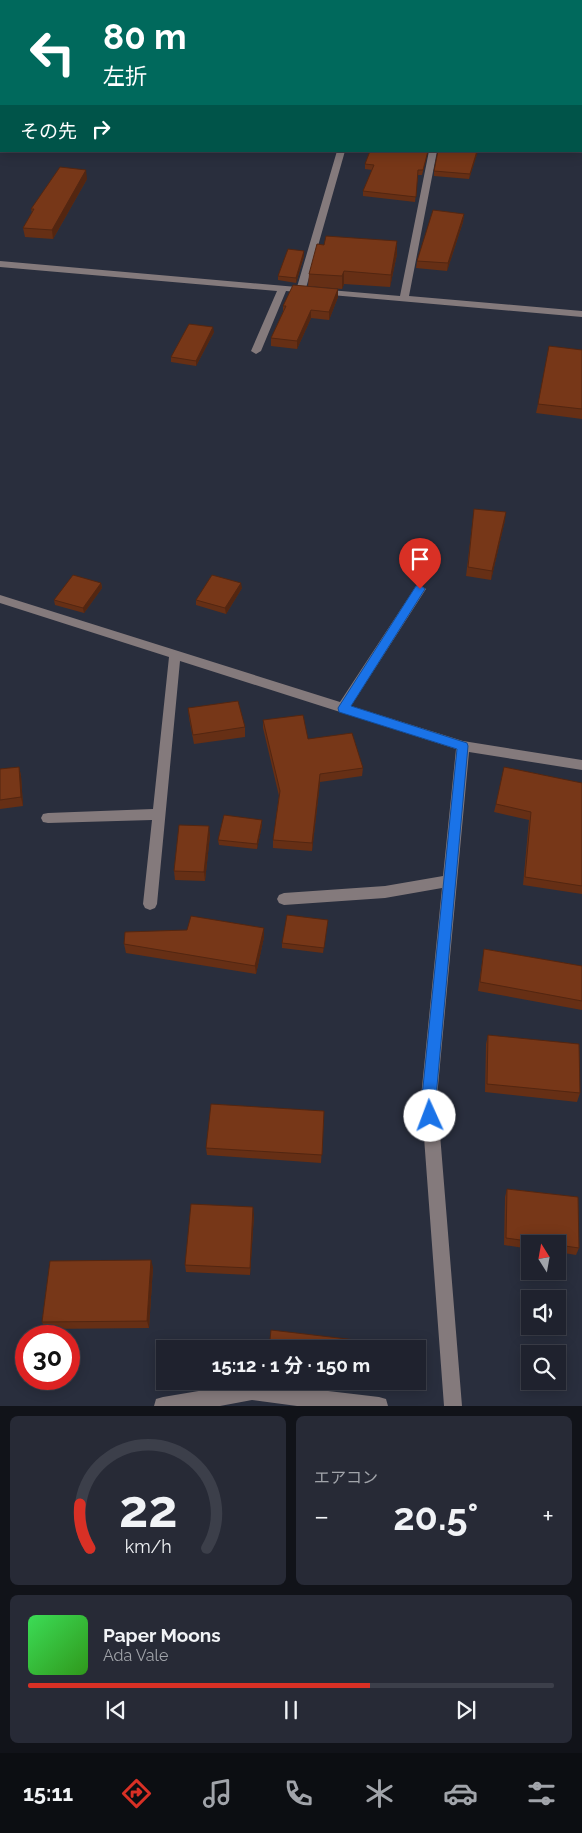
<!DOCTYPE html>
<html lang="ja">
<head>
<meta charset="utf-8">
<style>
  :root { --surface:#1f222e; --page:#272a36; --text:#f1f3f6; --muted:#a1a4aa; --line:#3c3f4a; --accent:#d93025 }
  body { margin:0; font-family:Raleway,"Noto Sans JP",sans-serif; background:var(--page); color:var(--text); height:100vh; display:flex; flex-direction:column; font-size:19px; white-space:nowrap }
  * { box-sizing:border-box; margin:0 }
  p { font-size:16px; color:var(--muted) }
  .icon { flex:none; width:28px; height:28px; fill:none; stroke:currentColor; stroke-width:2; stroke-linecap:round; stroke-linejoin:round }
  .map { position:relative; height:1406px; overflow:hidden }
  .side { display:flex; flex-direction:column; gap:10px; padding:10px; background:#111319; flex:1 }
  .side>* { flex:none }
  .guide { position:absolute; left:0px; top:0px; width:582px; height:152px; box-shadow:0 2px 12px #0003,0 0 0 1px var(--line); background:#00695c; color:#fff; overflow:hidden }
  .needle { width:32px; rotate:349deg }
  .controls { position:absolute; left:521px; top:1235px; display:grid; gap:10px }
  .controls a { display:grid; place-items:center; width:45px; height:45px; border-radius:0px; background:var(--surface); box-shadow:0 2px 12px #0003,0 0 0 1px var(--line); font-size:25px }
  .speed { position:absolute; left:15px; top:1325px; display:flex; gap:10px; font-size:25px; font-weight:700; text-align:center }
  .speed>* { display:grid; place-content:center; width:65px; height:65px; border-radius:50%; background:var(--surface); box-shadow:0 2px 12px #0003,0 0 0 1px var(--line); line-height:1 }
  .speed .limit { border:8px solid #d22; background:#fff; color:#111 }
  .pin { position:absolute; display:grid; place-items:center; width:42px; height:42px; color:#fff; margin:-51px -21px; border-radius:50% 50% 50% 0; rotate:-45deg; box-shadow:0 0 5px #0007 }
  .pin .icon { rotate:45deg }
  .me { position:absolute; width:55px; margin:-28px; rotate:358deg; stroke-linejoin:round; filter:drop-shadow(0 0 4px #0008) }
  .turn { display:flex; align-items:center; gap:18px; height:105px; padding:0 20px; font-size:22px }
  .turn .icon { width:65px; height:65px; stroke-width:2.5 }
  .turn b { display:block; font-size:35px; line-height:42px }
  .then { display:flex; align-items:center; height:48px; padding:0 20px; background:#0003; gap:10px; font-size:19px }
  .big { font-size:38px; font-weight:700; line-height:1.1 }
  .side .widget { flex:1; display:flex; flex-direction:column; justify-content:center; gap:8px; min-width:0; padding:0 18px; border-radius:8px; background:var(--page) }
  .side .dial { align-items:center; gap:0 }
  .dial svg { height:130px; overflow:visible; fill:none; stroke:var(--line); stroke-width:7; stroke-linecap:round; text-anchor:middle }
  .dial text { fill:var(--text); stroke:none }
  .song { display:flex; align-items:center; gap:15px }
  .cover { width:60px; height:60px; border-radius:8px; background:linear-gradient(135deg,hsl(130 70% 55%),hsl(110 70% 35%)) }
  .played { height:5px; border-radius:2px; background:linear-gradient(90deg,var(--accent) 65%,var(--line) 65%) }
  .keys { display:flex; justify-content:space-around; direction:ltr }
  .heat { display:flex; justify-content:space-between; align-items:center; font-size:28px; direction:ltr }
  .side .tiles { flex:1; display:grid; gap:10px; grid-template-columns:1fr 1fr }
  .widget:last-child { grid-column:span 2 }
  .trip { position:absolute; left:156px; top:1340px; width:270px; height:50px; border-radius:0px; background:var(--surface); box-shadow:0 2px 12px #0003,0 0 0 1px var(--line); font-weight:700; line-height:50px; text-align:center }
  .dock { display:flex; height:80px; justify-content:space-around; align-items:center; background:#0c0e12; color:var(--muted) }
  .dock .icon { width:35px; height:35px }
  .dock .active { color:var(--accent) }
  .dock b { font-size:22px; color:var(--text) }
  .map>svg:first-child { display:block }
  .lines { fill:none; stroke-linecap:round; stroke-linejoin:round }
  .minor { fill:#847a7c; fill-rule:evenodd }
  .major { fill:#dac5c9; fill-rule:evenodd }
  .wall { fill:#662f15 }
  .shaded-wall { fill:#532611 }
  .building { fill:#773718; stroke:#532611 }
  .route { fill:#1a73e8; stroke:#114b97 }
</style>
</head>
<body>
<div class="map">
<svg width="582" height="1406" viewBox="0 0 582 1406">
  <rect width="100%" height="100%" fill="#292e3d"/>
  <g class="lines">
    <g class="minor">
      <rect x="0" y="97" width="1" height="5"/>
      <rect x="581" y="141" width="1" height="4"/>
      <polygon points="337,151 345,151 306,288 400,296 429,151 437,151 409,296 582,311 582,317 286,291 261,351 256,354 251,351 277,291 0,267 0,261 297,287"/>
      <polygon points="420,585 426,589 351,706 463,741 582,760 582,770 469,752 437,1097 462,1406 444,1406 421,1097 442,888 385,898 284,905 279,903 277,899 279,895 284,893 385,886 443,876 456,749 180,661 157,904 155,908 150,910 145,908 143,904 152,820 48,823 43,822 41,818 43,814 48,813 153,809 169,657 0,603 0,595 340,702 416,586"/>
      <polygon points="252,1382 379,1397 386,1399 388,1406 297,1406 252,1400 220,1406 154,1406 156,1399 163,1397"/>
    </g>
    <rect class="major" x="581" y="33" width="1" height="4"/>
  </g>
  <g class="wall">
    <rect x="262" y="0" width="174" height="1"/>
    <polygon points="370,151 428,151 422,175 418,175 415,202 363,196 363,191 372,170 365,169 365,164"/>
    <polygon points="478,151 469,179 434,176 434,171"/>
    <polygon points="87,179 53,239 25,237 23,228 32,213 31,209"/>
    <polygon points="464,214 463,222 447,271 416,268 417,261"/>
    <polygon points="397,254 390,287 344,284 342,289 308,286 309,274"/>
    <polygon points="304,256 296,283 278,280 278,276"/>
    <polygon points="338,289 338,297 329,320 311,318 297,349 271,346 271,338 283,312 283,306"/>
    <polygon points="214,332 196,366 171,362 171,357"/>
    <polygon points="582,350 582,419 536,413 538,404"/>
    <polygon points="474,509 505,520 491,580 466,576"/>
    <polygon points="101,583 102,588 84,613 55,605 54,600"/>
    <polygon points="242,588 226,614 196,605 196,600"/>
    <polygon points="188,708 245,727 245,737 194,744 189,718"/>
    <polygon points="263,720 308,739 363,768 362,776 320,782 312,851 273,848 273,840 279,796 263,728"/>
    <polygon points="19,767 21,776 23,806 0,809 0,769"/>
    <polygon points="582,783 582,894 523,885 529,820 494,812 496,804"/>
    <polygon points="262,825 257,849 219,845 218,840"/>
    <polygon points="210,835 205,881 175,880 174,871"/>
    <polygon points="327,925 323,953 282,948 282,943"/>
    <polygon points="264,937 256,974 126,953 124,944"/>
    <polygon points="484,949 582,966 582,1010 478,991"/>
    <polygon points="488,1035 580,1093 577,1102 485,1092 486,1044"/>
    <polygon points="324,1111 321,1163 207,1155 206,1148"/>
    <polygon points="507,1189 579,1248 576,1255 558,1252 558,1244 530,1244 530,1249 504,1245 505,1197"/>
    <polygon points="254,1215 250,1275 186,1272 185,1265"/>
    <polygon points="153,1267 149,1328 45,1329 42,1322"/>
  </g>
  <g class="shaded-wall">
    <polygon points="477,151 478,151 469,179 470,174"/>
    <polygon points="86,170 87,179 53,239 52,230"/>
    <polygon points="464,214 463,222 447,271 448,263"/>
    <polygon points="397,241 397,254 390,287 391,275"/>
    <polygon points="304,251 304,256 296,283 296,278"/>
    <polygon points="344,271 344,284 342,289 342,276"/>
    <polygon points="338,289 338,297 329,320 329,312"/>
    <polygon points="311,310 311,318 297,349 297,341"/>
    <polygon points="213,327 214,332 196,366 196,361"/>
    <polygon points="506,512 505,520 491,580 492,571"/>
    <polygon points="101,583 102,588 84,613 83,608"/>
    <polygon points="241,583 242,588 226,614 225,608"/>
    <polygon points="19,767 21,776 23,806 21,797"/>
    <polygon points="320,774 320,782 312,851 312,843"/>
    <polygon points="262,820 262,825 257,849 257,844"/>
    <polygon points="209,826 210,835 205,881 204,872"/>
    <polygon points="264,928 264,937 256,974 255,966"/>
    <polygon points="253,1207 254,1215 250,1275 250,1268"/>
    <polygon points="151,1260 153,1267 149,1328 147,1321"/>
  </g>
  <g class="building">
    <polygon points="0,0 20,0 19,1 1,1 1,27 0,29"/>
    <polygon points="90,0 199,0 198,1 89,1"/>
    <polygon points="262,0 346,0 345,1 262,1"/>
    <polygon points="365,0 435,0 434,1 380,1"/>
    <polygon points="536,0 582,0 582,6 581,6 581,1 536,1"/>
    <polygon points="370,151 428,151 423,170 418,170 416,197 363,191 374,165 365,164"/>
    <polygon points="438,151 477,151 470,174 434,171"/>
    <polygon points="60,167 86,170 52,230 23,228 34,209 31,209"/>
    <polygon points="433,210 464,214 448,263 417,261"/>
    <polygon points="326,236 397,241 391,275 344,271 342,276 309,274 317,244 324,245"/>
    <polygon points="288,249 304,251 296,278 278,276"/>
    <polygon points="293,285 338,289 329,312 311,310 297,341 271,338 286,306 283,306"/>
    <polygon points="189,324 213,327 196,361 171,357"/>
    <polygon points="549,346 582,350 582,409 538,404"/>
    <polygon points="474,509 506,512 492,571 468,567"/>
    <polygon points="73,575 101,583 83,608 54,600"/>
    <polygon points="212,575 241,583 225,608 196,600"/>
    <polygon points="238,701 245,727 193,735 188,708"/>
    <polygon points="303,715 308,739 352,733 363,768 320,774 312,843 273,840 280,791 263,720"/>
    <polygon points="19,767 21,797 0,800 0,769"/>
    <polygon points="504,767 582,783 582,886 525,877 531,812 496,804"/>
    <polygon points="224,815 262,820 257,844 218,840"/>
    <polygon points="179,825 209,826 204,872 174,871"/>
    <polygon points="287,915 328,920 324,948 282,943"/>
    <polygon points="191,916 264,928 255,966 124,944 125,932 187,930"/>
    <polygon points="484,949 582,966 582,1001 480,982"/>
    <polygon points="488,1035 579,1044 580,1093 487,1084"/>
    <polygon points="211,1104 324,1111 322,1155 206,1148"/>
    <polygon points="507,1189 578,1197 579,1248 558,1245 558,1244 549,1244 506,1238"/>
    <polygon points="191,1204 253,1207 250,1268 185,1265"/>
    <polygon points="151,1260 147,1321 42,1322 50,1261"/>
    <polygon points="271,1330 381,1343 382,1340 414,1344 413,1349 269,1349"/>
  </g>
  <polygon class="route" points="420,585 425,589 351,706 467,743 468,746 436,1097 438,1116 435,1121 430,1123 425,1121 422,1097 457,749 339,712 338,708 416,586"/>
</svg>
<div class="controls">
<a><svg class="needle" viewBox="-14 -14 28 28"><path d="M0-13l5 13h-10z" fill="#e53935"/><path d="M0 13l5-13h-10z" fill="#a1a4aa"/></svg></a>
<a><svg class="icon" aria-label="sound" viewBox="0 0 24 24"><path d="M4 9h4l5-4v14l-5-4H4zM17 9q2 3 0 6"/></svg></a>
<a><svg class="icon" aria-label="search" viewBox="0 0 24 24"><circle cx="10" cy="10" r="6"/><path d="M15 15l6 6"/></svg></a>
</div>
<div class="speed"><div class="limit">30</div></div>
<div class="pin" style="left:420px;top:589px;background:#d93025"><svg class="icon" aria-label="arrive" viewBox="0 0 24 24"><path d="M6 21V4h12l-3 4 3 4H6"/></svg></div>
<svg class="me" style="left:430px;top:1116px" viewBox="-20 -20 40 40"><circle r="19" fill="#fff"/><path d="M0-13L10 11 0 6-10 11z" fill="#1a73e8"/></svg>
<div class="trip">15:12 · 1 分 · 150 m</div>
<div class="guide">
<div class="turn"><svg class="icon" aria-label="left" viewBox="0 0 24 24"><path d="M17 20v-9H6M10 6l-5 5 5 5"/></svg><div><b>80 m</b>左折</div></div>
<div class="then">その先<svg class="icon" aria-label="right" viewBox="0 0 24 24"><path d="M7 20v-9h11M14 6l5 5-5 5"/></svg></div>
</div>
</div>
<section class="side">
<div class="tiles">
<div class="widget dial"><svg viewBox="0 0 100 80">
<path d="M14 69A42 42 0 1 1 86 69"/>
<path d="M14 69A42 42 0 0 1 8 42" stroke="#d93025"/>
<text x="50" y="56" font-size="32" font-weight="700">22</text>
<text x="50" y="72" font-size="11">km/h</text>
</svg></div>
<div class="widget"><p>エアコン</p>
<div class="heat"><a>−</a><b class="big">20.5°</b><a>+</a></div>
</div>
<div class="widget">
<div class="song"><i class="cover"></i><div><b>Paper Moons</b><p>Ada Vale</p></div></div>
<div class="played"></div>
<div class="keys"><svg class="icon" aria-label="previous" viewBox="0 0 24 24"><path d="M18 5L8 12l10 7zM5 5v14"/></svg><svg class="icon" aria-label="pause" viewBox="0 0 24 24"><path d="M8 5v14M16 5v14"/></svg><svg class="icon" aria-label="next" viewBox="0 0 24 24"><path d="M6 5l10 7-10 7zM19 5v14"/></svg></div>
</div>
</div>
</section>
<nav class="dock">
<b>15:11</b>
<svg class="icon active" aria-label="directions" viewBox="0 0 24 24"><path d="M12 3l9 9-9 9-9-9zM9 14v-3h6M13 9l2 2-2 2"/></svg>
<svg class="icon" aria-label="music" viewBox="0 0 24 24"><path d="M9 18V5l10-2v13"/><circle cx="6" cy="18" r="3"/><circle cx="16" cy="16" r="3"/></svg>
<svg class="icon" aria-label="phone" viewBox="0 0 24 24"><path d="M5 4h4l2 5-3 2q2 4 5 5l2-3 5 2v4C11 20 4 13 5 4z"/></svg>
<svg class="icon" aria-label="climate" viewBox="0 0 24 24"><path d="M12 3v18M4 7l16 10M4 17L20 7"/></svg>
<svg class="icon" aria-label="car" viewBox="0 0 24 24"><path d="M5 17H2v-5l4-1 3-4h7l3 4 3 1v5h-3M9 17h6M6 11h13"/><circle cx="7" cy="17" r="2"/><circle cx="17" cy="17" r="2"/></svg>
<svg class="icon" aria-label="filters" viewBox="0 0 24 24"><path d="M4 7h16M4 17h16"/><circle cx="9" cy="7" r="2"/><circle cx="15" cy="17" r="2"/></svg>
</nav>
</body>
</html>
